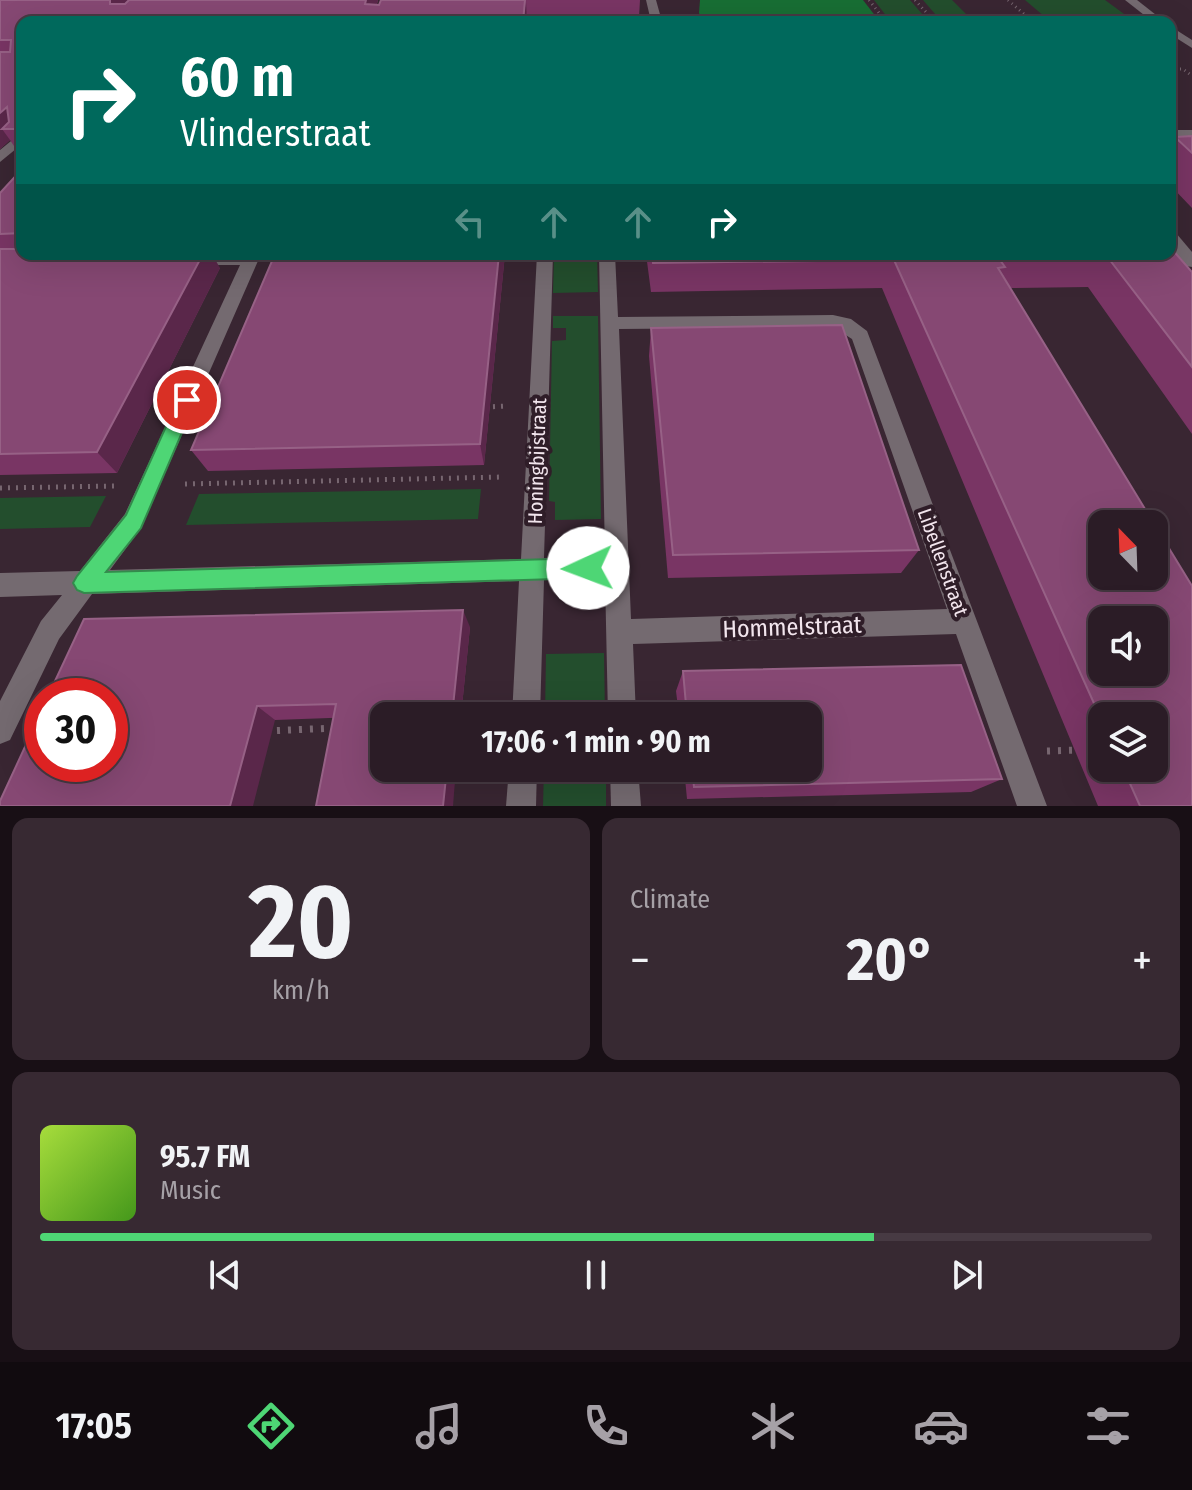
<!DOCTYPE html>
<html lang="en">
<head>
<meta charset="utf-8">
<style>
  :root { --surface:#2b1c26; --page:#372932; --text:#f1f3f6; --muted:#a6a1a7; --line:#473a43; --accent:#4ed675 }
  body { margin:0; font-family:"Fira Sans Condensed",sans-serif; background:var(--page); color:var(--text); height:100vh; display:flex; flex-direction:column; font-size:30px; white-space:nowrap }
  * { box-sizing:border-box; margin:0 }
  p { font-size:26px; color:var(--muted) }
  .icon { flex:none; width:44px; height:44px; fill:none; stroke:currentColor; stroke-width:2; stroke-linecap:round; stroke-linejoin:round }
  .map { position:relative; height:806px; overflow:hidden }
  .panel { display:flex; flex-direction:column; gap:12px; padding:12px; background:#180f15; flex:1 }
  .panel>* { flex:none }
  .guide { position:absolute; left:16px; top:16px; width:1160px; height:244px; border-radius:16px; box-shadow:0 8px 32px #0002,0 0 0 2px var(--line); background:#00695c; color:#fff; overflow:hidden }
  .needle { width:52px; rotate:337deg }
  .tools { position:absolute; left:1088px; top:510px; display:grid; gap:16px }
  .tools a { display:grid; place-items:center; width:80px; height:80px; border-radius:16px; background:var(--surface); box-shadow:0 8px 32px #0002,0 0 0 2px var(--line); font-size:40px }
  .speed { position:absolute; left:24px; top:678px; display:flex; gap:16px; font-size:40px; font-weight:700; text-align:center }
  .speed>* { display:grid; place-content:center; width:104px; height:104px; border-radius:50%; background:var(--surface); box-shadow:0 8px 32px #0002,0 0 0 2px var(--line); line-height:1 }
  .speed .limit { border:12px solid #d22; background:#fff; color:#111 }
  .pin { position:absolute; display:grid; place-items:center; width:68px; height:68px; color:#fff; margin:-34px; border:4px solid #fff; border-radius:50%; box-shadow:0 2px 8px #0007 }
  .me { position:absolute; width:88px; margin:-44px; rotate:268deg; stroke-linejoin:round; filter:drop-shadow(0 0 6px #0008) }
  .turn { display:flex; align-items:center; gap:28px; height:168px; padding:0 32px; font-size:36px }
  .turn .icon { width:104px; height:104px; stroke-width:2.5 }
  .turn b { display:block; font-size:56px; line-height:68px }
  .lanes { display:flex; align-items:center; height:76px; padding:0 32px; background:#0003; justify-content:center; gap:40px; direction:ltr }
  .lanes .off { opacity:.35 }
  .big { font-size:60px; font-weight:700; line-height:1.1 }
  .panel .tile { flex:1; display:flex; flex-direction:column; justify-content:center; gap:12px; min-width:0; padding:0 28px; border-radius:16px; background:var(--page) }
  .panel .dial { align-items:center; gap:0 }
  .dial b { font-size:104px; line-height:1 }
  .song { display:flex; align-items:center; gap:24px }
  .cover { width:96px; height:96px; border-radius:12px; background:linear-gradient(135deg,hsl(80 70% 55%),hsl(100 70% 35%)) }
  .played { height:8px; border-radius:4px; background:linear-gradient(90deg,var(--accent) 75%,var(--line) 75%) }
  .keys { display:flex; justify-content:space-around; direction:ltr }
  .heat { display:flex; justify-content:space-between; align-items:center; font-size:44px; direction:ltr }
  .panel .tiles { flex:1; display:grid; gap:12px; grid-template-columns:1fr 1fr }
  .tile:last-child { grid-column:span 2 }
  .trip { position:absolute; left:370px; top:702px; width:452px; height:80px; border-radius:16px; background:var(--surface); box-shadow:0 8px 32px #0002,0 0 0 2px var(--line); font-weight:700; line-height:80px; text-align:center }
  .tab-bar { display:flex; height:128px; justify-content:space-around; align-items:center; background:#110b0f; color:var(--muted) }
  .tab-bar .icon { width:56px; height:56px }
  .tab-bar .on { color:var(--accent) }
  .tab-bar b { font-size:36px; color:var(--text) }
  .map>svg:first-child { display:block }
  .green { fill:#234e2d }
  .water { fill:#186e34 }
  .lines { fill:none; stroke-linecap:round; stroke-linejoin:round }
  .path-far2 { stroke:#776670; stroke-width:3; stroke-dasharray:1 4; stroke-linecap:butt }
  .path-far1 { stroke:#776670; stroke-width:5; stroke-dasharray:2 6; stroke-linecap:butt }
  .path { stroke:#776670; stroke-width:7; stroke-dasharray:3 8; stroke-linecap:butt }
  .minor { fill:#746a70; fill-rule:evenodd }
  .wall { fill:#793564; fill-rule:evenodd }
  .shaded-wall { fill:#5a274a }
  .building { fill:#864873; stroke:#976186; stroke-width:2; fill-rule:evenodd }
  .route { fill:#4ed675; stroke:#338b4c; stroke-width:2 }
  .labels { text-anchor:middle; stroke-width:8; stroke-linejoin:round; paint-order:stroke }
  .street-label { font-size:20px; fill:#f2e5ed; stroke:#2f1d28 }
  .near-street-label { font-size:24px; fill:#f2e5ed; stroke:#2f1d28 }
</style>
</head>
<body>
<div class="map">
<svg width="1192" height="806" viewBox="0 0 1192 806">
  <rect width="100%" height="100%" fill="#392632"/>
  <g class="green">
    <polygon points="874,0 910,0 929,22 891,22"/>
    <polygon points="923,0 952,0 974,22 942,22"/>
    <polygon points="1025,0 1105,0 1135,22 1051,22"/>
    <polygon points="554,254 597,254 598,292 553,293"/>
    <polygon points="553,316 598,316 601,519 555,520 555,502 549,501 552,341 566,340 566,328 553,328"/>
    <polygon points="481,489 478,519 186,525 199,494"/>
    <polygon points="106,496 90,527 0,529 0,498"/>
    <polygon points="604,653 605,716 545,716 546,654"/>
    <polygon points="544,768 606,768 606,806 543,806"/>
  </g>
  <polygon class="water" points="700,0 863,0 880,22 703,22 699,13"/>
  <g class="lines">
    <g class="path-far2">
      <polyline points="869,0 886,22"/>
      <polyline points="915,0 935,22"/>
      <polyline points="1008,0 1033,22"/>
      <polyline points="1170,69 1183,69 1192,76"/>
    </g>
    <g class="path-far1">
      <polyline points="485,407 507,406"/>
      <polyline points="185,484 503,477"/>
      <polyline points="0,488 115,486"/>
    </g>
    <g class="path">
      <polyline points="266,731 336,728"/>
      <polyline points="1047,751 1081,750"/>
    </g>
    <g class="minor">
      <polygon points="646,0 656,0 661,18 658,22 646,22 650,17"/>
      <polygon points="1125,0 1137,0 1165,22 1153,22"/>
      <polygon points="1170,26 1192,40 1192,48 1170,34"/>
      <rect x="1170" y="130" width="22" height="8"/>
      <polygon points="22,132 22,144 0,162 0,150"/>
      <polygon points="1170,232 1176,233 1192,252 1192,267 1186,266 1170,247"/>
      <path d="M261 254 141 528 110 570 521 559 537 254H553L544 558 605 556 599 254H615L618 317 833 315 851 319 867 331 1047 806H1017L956 634 633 644 636 716H608L605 578 544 580 540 716H512L519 581 92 594 59 639 10 740 0 744V701L41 621 62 595 0 597V573L80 571 125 514 240 265H191L183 260 191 255ZM833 327 852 339 947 609 631 619 619 329Z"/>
      <polygon points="509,768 537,768 536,806 506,806"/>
      <polygon points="610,768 638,768 641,806 611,806"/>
    </g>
  </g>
  <g class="wall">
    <polygon points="0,0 378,0 377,4 379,5 381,0 640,0 639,17 527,18 527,22 22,22 22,151 18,152 10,140 0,149"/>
    <polygon points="1192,136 1192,208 1170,185 1170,144 1175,137"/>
    <polygon points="22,169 22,254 220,268 117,473 0,475 0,193"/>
    <polygon points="275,254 505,254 484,465 208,471 191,450"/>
    <path d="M646 254H1170L1192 272V434L1088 287 1010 288 1192 806H1098L882 288 651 292ZM1102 716 1154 768H1102Z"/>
    <polygon points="651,328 919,550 901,573 668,578 649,356"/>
    <polygon points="470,627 461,716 384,716 275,720 110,696"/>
    <polygon points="683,671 1002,779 971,792 687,799 684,768 808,768 808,716 679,716 676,691"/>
  </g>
  <g class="shaded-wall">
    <polygon points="110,0 138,0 120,20 110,4"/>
    <polygon points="366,0 378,0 370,22 365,4"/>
    <polygon points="526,0 527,22 523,22"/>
    <polygon points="7,107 22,129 2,129 10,140 0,149 0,113"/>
    <polygon points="203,254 212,254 220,268 117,473 97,452"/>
    <polygon points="499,254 505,254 484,465 480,444"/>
    <polygon points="463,610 470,627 461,716 452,716"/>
    <polygon points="257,706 275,720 253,806 230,806"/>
    <polygon points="447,768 456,768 453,806 443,806"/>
  </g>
  <g class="building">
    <polygon points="0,0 110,0 110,4 125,4 129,0 366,0 365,4 379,5 381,0 525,0 523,22 22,22 22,129 2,129 9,122 7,107 0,113 0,52 10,52 11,40 0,40"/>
    <polygon points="1192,136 1192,153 1175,137"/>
    <polygon points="22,169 22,233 0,234 0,193"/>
    <path d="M1170 247 1192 272V367L1109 259 1000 260 1005 267 998 268 1192 586V806H1140L1123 768H1154V716H1102V721L894 260 653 263 652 254H1170ZM1102 524H1154V576H1102ZM1102 620H1154V672H1102Z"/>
    <polygon points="0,249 22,249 22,254 203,254 97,452 0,454"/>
    <polygon points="275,254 499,254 480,444 191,450"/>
    <polygon points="842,325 919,550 673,555 651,328"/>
    <polygon points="463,610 452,716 384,716 384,768 447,768 443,806 316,806 336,704 257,706 230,806 0,806 0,801 42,710 42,764 110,764 110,696 48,696 84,619"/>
    <polygon points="961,665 1002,779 694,787 692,768 808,768 808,716 687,716 683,671"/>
  </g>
  <polygon class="route" points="187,393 196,400 141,528 106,572 588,558 596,561 599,568 596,575 588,578 84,593 77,590 73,583 77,576 126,515 178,400"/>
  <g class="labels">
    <g class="street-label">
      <text transform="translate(537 461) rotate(-88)" y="7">Honingbijstraat</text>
      <text transform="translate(943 562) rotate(70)" y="7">Libellenstraat</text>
    </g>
    <g class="near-street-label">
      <text transform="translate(792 627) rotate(-2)" y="8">Hommelstraat</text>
    </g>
  </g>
</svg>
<div class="tools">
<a><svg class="needle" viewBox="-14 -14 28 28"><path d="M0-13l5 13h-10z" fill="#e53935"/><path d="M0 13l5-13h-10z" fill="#a6a1a7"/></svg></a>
<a><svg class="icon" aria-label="sound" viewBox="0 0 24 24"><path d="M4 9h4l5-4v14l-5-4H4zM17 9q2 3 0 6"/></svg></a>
<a><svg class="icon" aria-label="layers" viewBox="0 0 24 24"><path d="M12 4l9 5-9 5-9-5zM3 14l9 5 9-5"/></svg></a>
</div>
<div class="speed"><div class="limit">30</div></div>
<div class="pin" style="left:187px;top:400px;background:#d93025"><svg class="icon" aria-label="arrive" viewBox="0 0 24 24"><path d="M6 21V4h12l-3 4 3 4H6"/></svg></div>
<svg class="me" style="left:588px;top:568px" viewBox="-20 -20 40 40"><circle r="19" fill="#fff"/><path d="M0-13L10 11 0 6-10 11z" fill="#4ed675"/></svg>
<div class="trip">17:06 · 1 min · 90 m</div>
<div class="guide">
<div class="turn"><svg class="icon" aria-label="right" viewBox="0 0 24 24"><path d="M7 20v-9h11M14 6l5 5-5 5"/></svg><div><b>60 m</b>Vlinderstraat</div></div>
<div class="lanes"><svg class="icon off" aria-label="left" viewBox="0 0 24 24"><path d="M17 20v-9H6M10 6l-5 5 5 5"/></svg><svg class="icon off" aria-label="ahead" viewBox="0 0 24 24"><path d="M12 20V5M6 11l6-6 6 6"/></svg><svg class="icon off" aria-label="ahead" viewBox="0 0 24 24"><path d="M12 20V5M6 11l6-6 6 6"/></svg><svg class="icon" aria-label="right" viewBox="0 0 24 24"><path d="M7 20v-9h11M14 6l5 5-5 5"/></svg></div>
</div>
</div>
<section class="panel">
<div class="tiles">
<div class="tile dial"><b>20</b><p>km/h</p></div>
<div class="tile"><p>Climate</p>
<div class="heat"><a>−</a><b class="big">20°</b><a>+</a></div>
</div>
<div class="tile">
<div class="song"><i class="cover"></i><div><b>95.7 FM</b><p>Music</p></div></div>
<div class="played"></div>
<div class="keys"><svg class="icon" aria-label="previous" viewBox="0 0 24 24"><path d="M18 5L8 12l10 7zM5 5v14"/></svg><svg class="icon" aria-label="pause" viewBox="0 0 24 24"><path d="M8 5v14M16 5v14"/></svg><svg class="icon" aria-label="next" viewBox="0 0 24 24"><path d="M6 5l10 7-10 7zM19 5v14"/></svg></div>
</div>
</div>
</section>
<nav class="tab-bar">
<b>17:05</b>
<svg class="icon on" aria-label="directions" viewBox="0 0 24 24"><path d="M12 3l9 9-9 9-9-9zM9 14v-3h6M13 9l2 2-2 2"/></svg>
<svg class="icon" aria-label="music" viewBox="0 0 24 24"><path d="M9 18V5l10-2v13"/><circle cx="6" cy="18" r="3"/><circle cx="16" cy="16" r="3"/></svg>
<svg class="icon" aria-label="phone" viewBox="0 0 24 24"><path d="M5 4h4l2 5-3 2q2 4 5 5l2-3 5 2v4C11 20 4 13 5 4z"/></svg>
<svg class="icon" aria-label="climate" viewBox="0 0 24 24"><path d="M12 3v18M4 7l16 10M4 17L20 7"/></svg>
<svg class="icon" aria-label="car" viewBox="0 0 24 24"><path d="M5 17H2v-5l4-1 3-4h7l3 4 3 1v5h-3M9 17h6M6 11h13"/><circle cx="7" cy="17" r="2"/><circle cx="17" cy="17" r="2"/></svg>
<svg class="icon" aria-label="filters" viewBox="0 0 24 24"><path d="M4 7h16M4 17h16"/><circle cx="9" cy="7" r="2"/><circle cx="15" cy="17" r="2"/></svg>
</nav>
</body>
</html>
